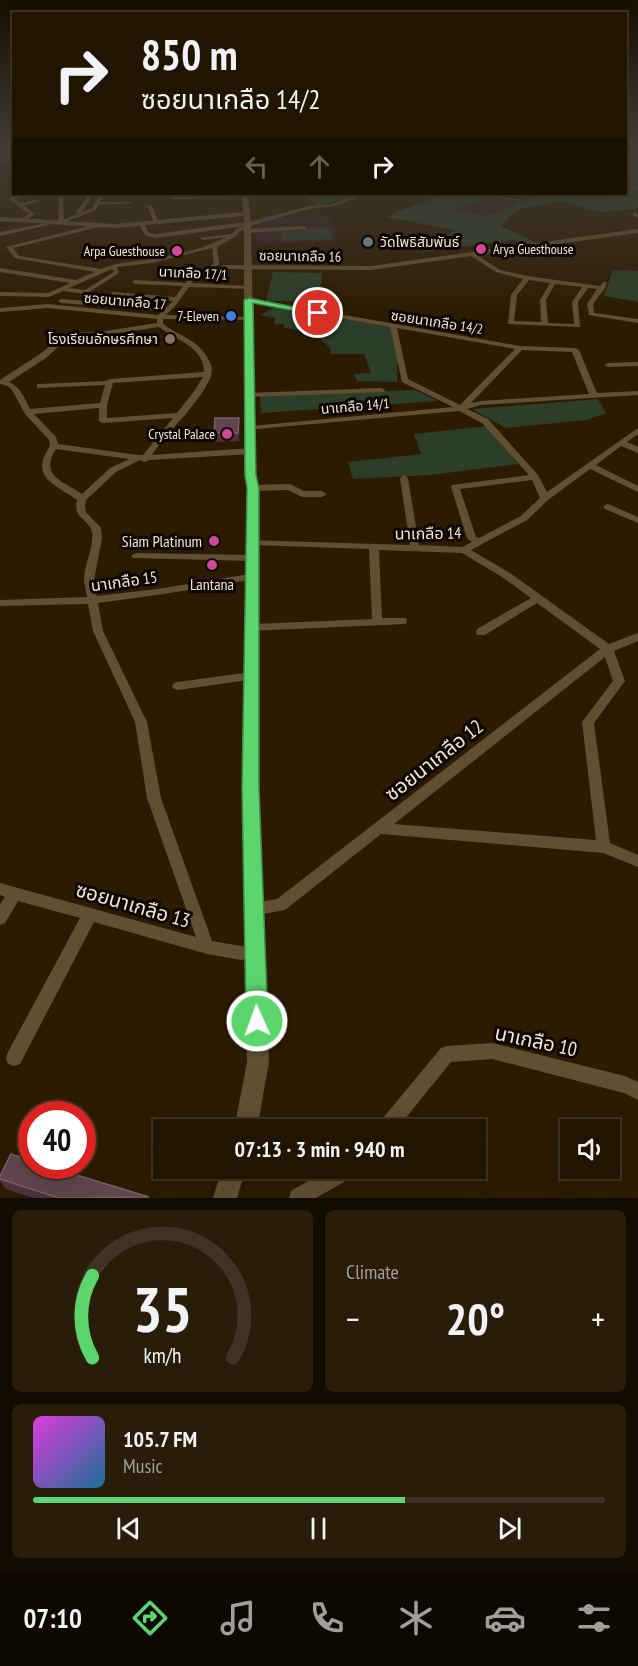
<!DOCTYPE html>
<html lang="en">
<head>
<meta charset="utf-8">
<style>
  :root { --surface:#211400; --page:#291d0a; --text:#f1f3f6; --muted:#a29e99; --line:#3e3322; --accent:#5cd56d }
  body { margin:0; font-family:"PT Sans Narrow","Noto Sans Thai",sans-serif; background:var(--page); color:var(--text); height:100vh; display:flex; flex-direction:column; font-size:22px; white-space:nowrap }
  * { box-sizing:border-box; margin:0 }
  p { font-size:20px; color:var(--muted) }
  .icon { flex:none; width:33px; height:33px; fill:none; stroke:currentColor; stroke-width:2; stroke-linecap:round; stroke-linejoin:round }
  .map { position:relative; height:1198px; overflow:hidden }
  .drawer { display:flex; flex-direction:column; gap:12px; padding:12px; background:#120b00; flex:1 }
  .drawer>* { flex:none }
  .top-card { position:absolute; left:12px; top:12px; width:615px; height:183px; border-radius:0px; box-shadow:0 6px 24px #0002,0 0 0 2px var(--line); background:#211400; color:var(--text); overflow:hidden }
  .controls { position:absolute; left:560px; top:1119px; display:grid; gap:12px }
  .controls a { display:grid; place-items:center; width:60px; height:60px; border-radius:0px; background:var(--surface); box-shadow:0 6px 24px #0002,0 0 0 2px var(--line); font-size:30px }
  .speed { position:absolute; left:18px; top:1101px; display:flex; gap:12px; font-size:30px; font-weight:700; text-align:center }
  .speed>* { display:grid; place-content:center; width:78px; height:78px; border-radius:50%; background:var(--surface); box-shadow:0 6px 24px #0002,0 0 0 2px var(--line); line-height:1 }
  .speed .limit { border:9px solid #d22; background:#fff; color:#111 }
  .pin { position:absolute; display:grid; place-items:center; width:51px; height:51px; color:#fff; margin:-26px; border:3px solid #fff; border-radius:50%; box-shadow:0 2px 6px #0007 }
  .me { position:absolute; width:66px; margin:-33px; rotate:358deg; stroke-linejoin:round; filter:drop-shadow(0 0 4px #0008) }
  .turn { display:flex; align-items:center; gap:21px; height:126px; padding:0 30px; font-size:27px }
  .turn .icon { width:78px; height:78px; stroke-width:2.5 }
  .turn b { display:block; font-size:42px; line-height:51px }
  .lanes { display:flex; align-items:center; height:57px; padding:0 30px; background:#0003; justify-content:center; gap:30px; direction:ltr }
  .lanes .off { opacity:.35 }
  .big { font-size:45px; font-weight:700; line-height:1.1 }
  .drawer .widget { flex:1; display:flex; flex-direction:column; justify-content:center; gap:9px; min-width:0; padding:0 21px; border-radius:9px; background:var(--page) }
  .drawer .dial { align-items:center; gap:0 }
  .dial svg { height:156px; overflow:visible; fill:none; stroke:var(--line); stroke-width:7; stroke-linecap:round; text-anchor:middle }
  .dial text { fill:var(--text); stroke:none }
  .song { display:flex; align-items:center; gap:18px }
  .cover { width:72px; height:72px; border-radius:9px; background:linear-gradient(135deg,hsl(300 70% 55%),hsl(200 70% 35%)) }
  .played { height:6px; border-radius:3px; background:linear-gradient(90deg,var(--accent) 65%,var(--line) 65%) }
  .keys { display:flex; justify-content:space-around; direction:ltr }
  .heat { display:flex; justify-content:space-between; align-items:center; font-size:33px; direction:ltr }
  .drawer .tiles { flex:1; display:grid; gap:12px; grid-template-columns:1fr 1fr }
  .widget:last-child { grid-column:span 2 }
  .trip { position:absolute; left:153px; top:1119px; width:333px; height:60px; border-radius:0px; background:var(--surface); box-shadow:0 6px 24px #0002,0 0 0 2px var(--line); font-weight:700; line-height:60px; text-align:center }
  .tabs { display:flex; height:96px; justify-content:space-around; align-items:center; background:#0d0800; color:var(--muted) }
  .tabs .icon { width:42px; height:42px }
  .tabs .current { color:var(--accent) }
  .tabs b { font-size:27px; color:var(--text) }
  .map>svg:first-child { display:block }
  .education { fill:#332023 }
  .green { fill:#2c3e29 }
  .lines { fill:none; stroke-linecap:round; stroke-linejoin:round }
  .minor { fill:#614f32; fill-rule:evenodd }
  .tertiary { fill:#614f32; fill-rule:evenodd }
  .wall { fill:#4d323d }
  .shaded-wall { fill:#39201d }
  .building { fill:#5f454d; stroke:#765e62; stroke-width:1.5 }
  .route { fill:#5cd56d; stroke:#3c8a47; stroke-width:1.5 }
  .worship-dot { fill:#6b7280; stroke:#0e0701; stroke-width:2 }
  .hotel-dot { fill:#d1479c; stroke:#0e0701; stroke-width:2 }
  .shop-dot { fill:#3f7fe0; stroke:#0e0701; stroke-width:2 }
  .education-dot { fill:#8d6e63; stroke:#0e0701; stroke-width:2 }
  .labels { text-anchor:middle; stroke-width:6; stroke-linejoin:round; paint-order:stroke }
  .far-poi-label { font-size:14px; fill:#f2e7d6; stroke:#0e0701; text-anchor:end }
  .far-street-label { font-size:14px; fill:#f2e7d6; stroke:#0e0701 }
  .street-label { font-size:16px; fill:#f2e7d6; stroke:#0e0701 }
  .poi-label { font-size:16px; fill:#f2e7d6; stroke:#0e0701; text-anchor:end }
  .near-street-label { font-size:20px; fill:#f2e7d6; stroke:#0e0701 }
</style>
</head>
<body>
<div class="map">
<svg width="638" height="1198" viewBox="0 0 638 1198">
  <rect width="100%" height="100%" fill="#2c1b00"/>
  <g class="education">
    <polygon points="492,197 523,202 488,216 452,210"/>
    <polygon points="331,216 338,241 257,244 253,224 279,218"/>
  </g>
  <g class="green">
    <polygon points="626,148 638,148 638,189 626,184"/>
    <polygon points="626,186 638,190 638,208 599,212 558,201 521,209 511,215 501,226 539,244 523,245 514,240 422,252 455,230 385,217 443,194 492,197 454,210 488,216 538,195 531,194 626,194"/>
    <polygon points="305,194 357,194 318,207"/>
    <polygon points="329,228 333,239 282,241 280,230"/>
    <polygon points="613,270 638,271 638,302 604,296"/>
    <polygon points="273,272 322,273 319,302 266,301"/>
    <polygon points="278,306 390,327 397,357 397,382 357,381 354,374 371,373 364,354 331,354 330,348 315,334 285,328 283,324 274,324 275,318 260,315"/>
    <polygon points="415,390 438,401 261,413 260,395"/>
    <polygon points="598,399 606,413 587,420 506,428 472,409"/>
    <polygon points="488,426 518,464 430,475 353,479 348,462 421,454 414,434"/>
  </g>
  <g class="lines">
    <g class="minor">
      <polygon points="14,150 14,152 0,153 0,151"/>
      <polygon points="14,159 14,161 0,162 0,160"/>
      <polygon points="626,184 638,187 638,190 626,186"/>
      <polygon points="28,194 36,194 14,199 21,203 37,200 39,201 24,206 35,214 23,222 21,219 29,214 8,198"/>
      <polygon points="59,194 63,194 64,219 78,214 76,212 87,197 91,198 82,212 92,208 100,194 104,194 100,202 131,202 133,203 98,205 96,210 60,224 56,223 0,236 0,232 58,221"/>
      <polygon points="359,194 364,194 335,206 309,209 253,225 155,238 145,235 138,223 143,222 149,233 155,234 253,221 309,206 332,204"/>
      <polygon points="473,194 482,194 522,200 520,201"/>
      <polygon points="244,195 246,197 173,199 171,198 173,197"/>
      <polygon points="147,205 152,206 159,223 154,222"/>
      <polygon points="634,212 638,214 638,218 632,215"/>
      <path d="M97 224 99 227 13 248 19 256 101 269C117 262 133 262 151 259 176 255 204 249 226 237L203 240 200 238 232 234 236 229 248 225 251 227 240 231 236 236 217 247 219 264 209 273 194 279 191 283 248 286 250 287V289L189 287 175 306 166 315 249 317 252 319 251 320 163 319V324C176 334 192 338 202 350 207 356 212 364 212 371 210 393 165 434 152 455L251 448 255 451 251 454 149 460 145 462 140 460 116 472 86 500 85 507 86 512 101 528 102 539 94 580 97 596 157 589 250 574 255 577 250 580 157 595 98 603 103 631 147 722 161 798 212 941 241 946 255 944 260 946 263 951 260 956 241 960 207 954 94 922 20 1064 14 1066 8 1064 6 1058 8 1052 80 918 18 901 5 923 0 925V904L5 897 0 895V883L196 937 147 798 135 722 93 631 88 604 0 606V600L87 597C86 591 84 584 84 578 85 563 94 547 92 532 89 518 72 519 77 500 54 483 29 478 50 446L49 440 25 414 12 390 8 386 0 384V380L40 354 66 333 99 332 157 323V319L48 308 0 312V308L48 304 158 315 163 311 61 303 58 301 61 299 100 302 113 292 175 297 183 286 135 284 132 282 135 280 186 283C192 273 205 271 214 263L212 248 152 263 117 267 119 273 86 294 63 291 49 297 0 296V292L48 293 70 283 0 272V268L76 280 95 272 15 258 6 247ZM112 269 114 272 85 290 69 288ZM114 296 173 301 167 307 107 302ZM159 327C175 340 204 346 204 372L110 379 106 381 40 384H37V388L105 385 100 403 30 409C25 399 20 386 9 382L46 358 70 336H99ZM203 377 195 390 177 413 107 418V405L113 383ZM99 408V421L103 423 173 418 143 455H138L58 444 56 437 34 414ZM56 449 129 459 110 468 82 494C63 481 39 476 56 449Z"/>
      <polygon points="305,226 307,229 248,233 245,231 248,229"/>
      <path d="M638 229V233L477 255 500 270 527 276 600 286 603 282H607L605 288 593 304 594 313 638 319V323L589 315 587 304 597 289 588 288 578 302 580 327 508 324 511 295 523 279 496 272 471 256 371 270 224 269 221 267 224 265 371 266ZM529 280 550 283 540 300 541 322 514 321 517 295ZM555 284 582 287 572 302 574 324 548 323 546 300Z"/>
      <path d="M249 298 520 346 575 348 579 350 597 393 638 391V395L481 405 467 409 488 419 538 475 547 492 638 428V434L627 442 638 447V453L621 446 596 465 638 486V492L590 469 548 500 527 520 471 550 510 573 609 644 638 633V641L614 651 625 681 594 723 610 843 638 855V867L603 853 381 834 285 910 253 916 248 914 246 909 248 904 277 899 600 649 537 603 485 635H477L476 632 477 629 531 598 502 577 462 553 379 550 382 618H406L407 621 406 624 247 631 246 628 251 624 372 619 369 549 252 545 247 542 249 540 410 545 400 478 404 475 408 478 419 545 462 547 472 542 467 538 451 487 452 485 529 475 482 423 459 411 247 430 246 428 250 426 453 407 402 382 390 327 247 301 246 300ZM397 328 515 349 460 405 408 379ZM522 350 572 352 589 394 481 401 471 403ZM532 480 540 498 521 516 479 538 476 537 460 489ZM605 657 613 681 582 722 596 840 394 824Z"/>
      <polygon points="638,362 638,366 608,367 604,365 608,363"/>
      <polygon points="381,388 385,390 384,392 250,397 246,395 250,393"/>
      <polygon points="290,484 304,491 322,491 327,494 322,497 302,497 288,490 253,491 249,488 253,485"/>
      <polygon points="608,504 638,517 638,523 605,509 603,507 605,505"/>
      <polygon points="136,553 251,555 256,558 251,561 133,558 131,556"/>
      <polygon points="251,672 255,673 257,676 255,679 178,690 174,689 172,686 174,683 178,682"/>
      <polygon points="492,1043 625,1076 638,1082 638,1100 624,1093 492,1059 451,1062 396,1130 375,1130 378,1124 441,1048 447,1046"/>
      <polygon points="330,1168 358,1168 356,1175 316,1198 289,1198 291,1191"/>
    </g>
    <g class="tertiary">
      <polygon points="242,194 248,194 251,227 256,475 259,488 258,788 269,1062 257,1130 234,1130 247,1062 242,788 247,488 244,475 244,216 115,228 0,221 0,217 115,224 243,212"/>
      <polygon points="222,1168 246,1168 237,1198 213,1198"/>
    </g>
  </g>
  <g class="wall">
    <polygon points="240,427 239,441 214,442 214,433"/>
    <polygon points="0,1176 149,1198 33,1198 6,1189 0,1181"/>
  </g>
  <polygon class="shaded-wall" points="239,418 240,427 239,441 238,433"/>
  <g class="building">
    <polygon points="215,418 239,418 238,433 214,433"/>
    <polygon points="11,1154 32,1161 32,1166 47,1166 149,1197 59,1198 0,1179 0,1176"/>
  </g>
  <linearGradient id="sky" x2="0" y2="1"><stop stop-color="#180f00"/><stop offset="0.47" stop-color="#453f37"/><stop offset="1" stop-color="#453f37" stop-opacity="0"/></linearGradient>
  <rect width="638" height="315" fill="url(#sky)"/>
  <polygon class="route" points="249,298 323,313 318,315 253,303 256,475 259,488 259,788 268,1021 264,1029 257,1032 249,1029 246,1021 242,788 247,488 245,475 244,300"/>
  <circle class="worship-dot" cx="368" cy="242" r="6"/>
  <g class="hotel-dot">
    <circle cx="481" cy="249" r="6"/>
    <circle cx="177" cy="251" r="6"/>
    <circle cx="227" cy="434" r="6"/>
    <circle cx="214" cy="541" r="6"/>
    <circle cx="212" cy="565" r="6"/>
  </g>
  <circle class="shop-dot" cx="231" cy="316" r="6"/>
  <circle class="education-dot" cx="170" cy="339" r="6"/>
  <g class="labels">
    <g class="far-poi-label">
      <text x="380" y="247" text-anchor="start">วัดโพธิสัมพันธ์</text>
      <text x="493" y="254" text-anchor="start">Arya Guesthouse</text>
      <text x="165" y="256">Arpa Guesthouse</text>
      <text x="219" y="321">7-Eleven</text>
      <text x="158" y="344">โรงเรียนอักษรศึกษา</text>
      <text x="215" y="439">Crystal Palace</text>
    </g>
    <g class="far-street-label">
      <text transform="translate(300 256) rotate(1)" y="5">ซอยนาเกลือ 16</text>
      <text transform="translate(193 273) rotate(3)" y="5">นาเกลือ 17/1</text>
      <text transform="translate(125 301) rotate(5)" y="5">ซอยนาเกลือ 17</text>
      <text transform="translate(437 322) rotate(9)" y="5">ซอยนาเกลือ 14/2</text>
      <text transform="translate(355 406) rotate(-5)" y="5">นาเกลือ 14/1</text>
    </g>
    <g class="street-label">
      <text transform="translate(428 533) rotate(-1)" y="6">นาเกลือ 14</text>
      <text transform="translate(124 581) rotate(-8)" y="6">นาเกลือ 15</text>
    </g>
    <g class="poi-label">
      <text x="202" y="547">Siam Platinum</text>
      <text x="212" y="590" text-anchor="middle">Lantana</text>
    </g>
    <g class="near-street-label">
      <text transform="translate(434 760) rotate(-38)" y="7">ซอยนาเกลือ 12</text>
      <text transform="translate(133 905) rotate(16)" y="7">ซอยนาเกลือ 13</text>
      <text transform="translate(536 1041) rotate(12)" y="7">นาเกลือ 10</text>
    </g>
  </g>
</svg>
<div class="controls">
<a><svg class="icon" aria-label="sound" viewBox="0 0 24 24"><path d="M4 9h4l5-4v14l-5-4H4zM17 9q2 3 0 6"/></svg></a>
</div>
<div class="speed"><div class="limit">40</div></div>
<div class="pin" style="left:318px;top:313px;background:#d93025"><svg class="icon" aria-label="arrive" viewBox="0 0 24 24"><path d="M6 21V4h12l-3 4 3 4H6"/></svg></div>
<svg class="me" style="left:257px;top:1021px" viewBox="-20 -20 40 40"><circle r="17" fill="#5cd56d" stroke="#fff" stroke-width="3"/><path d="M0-11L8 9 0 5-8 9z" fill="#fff"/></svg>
<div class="trip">07:13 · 3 min · 940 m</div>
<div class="top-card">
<div class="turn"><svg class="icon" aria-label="right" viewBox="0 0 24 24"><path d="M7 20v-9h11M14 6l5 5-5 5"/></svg><div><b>850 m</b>ซอยนาเกลือ 14/2</div></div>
<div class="lanes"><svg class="icon off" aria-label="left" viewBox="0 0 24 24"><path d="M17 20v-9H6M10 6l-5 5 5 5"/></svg><svg class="icon off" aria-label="ahead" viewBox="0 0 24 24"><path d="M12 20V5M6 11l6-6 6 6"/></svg><svg class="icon" aria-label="right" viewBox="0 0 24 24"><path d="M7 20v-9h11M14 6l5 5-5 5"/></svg></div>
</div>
</div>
<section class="drawer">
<div class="tiles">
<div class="widget dial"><svg viewBox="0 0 100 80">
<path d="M14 69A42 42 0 1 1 86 69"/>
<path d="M14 69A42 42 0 0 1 14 27" stroke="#5cd56d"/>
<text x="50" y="56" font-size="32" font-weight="700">35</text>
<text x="50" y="72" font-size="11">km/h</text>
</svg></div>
<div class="widget"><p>Climate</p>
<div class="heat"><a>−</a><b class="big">20°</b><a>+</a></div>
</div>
<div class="widget">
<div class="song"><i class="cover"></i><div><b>105.7 FM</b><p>Music</p></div></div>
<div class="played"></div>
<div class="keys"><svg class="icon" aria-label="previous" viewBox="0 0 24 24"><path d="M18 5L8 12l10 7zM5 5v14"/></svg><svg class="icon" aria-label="pause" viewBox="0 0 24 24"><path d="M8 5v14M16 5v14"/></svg><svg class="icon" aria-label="next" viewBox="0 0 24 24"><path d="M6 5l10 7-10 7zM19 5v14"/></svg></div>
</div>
</div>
</section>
<nav class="tabs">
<b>07:10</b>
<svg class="icon current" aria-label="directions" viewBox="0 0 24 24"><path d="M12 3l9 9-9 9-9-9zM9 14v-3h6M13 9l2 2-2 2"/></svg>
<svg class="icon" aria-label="music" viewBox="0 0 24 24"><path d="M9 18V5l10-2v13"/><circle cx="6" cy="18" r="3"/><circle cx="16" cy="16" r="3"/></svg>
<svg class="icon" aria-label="phone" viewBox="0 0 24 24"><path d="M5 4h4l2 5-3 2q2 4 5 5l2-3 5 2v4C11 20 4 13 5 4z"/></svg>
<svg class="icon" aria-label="climate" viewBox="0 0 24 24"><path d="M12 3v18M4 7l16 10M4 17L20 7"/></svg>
<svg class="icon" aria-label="car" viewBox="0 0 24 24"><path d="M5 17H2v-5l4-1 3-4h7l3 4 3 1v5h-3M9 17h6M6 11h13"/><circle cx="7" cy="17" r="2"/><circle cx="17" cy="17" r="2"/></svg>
<svg class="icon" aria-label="filters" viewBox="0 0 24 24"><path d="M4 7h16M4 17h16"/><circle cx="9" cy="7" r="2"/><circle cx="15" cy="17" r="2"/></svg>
</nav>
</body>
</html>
